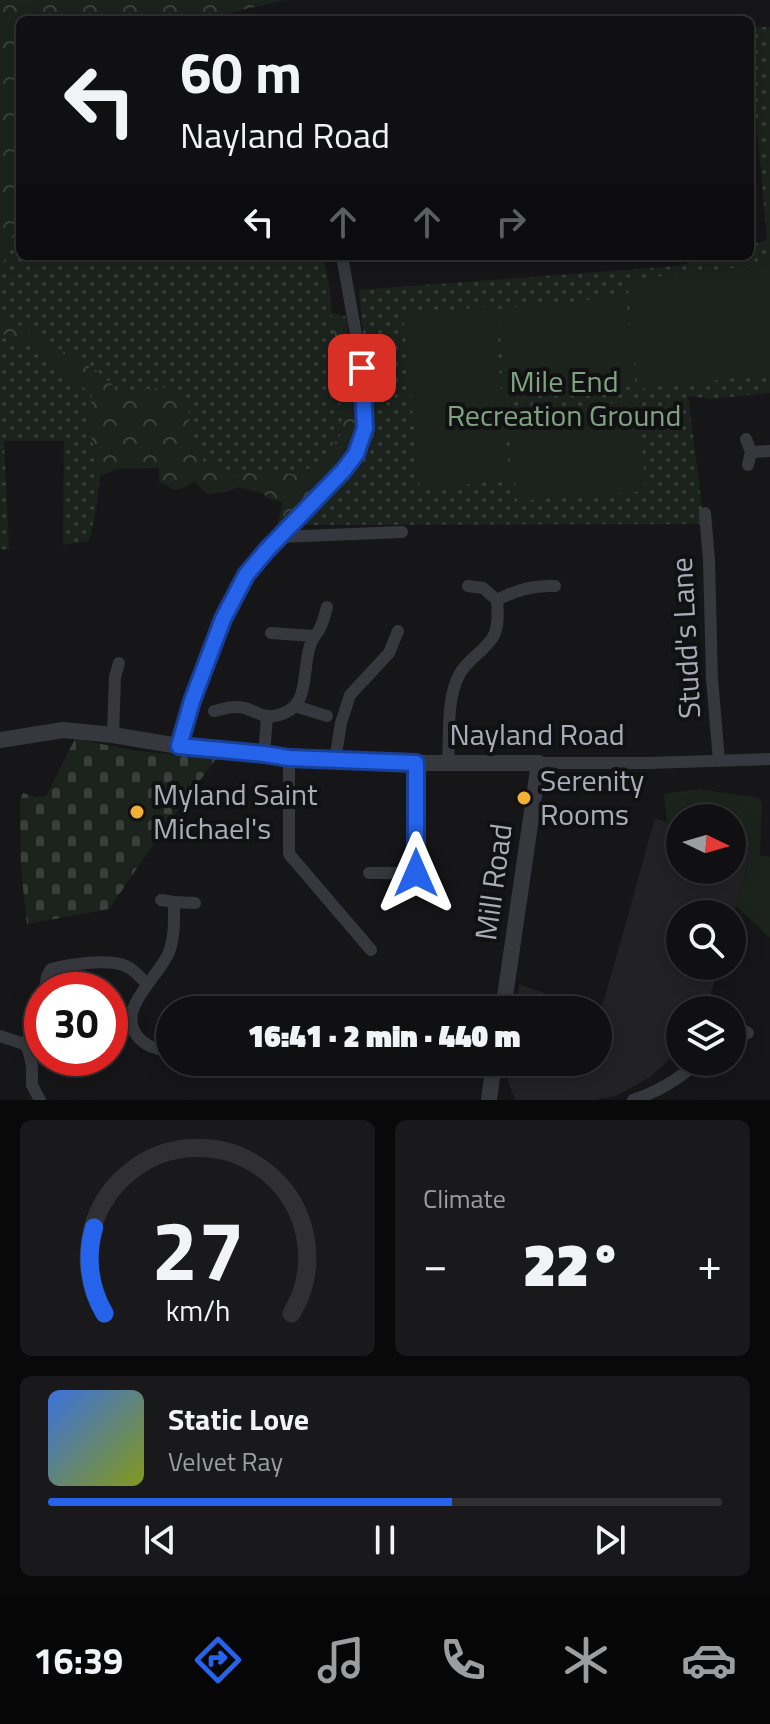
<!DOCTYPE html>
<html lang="en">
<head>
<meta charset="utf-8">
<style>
  :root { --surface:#101012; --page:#19191b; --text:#f1f3f6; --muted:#9c9d9f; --line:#303032; --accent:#2563eb }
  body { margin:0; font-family:"Titillium Web",sans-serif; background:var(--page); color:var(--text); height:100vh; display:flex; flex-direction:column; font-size:30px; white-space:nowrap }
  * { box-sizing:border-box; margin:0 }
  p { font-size:26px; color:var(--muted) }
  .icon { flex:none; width:44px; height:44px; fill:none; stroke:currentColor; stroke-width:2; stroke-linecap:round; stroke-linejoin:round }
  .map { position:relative; height:1100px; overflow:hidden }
  .drawer { display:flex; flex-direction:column; gap:20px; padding:20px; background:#09090a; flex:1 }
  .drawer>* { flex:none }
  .guide { position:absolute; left:16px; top:16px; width:738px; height:244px; border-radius:12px; box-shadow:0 4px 20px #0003,0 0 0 2px var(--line); background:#101012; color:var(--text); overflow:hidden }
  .needle { width:52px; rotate:95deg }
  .fabs { position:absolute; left:666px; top:804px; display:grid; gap:16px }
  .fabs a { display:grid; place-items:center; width:80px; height:80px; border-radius:50%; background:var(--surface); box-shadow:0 4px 20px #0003,0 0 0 2px var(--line); font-size:40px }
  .speed { position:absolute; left:24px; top:972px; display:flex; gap:16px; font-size:40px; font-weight:700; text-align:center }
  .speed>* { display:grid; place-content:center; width:104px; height:104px; border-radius:50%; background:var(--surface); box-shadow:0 4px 20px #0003,0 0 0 2px var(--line); line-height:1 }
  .speed .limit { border:12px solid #d22; background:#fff; color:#111 }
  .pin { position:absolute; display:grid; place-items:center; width:68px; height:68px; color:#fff; margin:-34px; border-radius:16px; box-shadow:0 4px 12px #0006 }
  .me { position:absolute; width:88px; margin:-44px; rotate:0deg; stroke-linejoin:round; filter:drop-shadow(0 0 6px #0008) }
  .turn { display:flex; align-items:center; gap:28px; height:168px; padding:0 32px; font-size:36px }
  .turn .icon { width:104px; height:104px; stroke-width:2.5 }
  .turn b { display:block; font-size:56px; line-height:68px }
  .lanes { display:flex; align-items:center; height:76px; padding:0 32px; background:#0003; justify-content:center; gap:40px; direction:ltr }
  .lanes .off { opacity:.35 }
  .big { font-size:60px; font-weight:800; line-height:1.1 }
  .drawer .widget { flex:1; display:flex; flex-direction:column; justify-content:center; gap:12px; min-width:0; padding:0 28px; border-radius:12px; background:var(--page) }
  .drawer .dial { align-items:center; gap:0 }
  .dial svg { height:208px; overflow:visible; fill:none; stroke:var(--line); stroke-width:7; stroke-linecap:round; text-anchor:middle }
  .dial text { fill:var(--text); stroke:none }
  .song { display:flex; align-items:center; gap:24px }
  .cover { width:96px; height:96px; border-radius:12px; background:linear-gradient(135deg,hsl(220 70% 55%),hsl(70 70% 35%)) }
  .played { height:8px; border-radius:4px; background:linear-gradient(90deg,var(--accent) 60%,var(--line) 60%) }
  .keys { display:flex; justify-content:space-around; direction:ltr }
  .heat { display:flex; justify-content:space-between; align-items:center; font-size:44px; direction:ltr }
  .drawer .tiles { flex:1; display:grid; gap:20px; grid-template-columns:1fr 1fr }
  .widget:last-child { grid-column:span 2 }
  .trip { position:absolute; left:156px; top:996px; width:456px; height:80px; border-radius:40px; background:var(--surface); box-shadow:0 4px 20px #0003,0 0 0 2px var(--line); font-weight:800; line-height:80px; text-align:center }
  .tab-bar { display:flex; height:128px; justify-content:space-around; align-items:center; background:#060607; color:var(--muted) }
  .tab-bar .icon { width:56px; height:56px }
  .tab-bar .on { color:var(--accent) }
  .tab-bar b { font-size:36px; color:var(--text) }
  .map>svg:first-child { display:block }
  .built { fill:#222225 }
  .grass { fill:url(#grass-dots) }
  .forest { fill:url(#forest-crowns) }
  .cemetery { fill:url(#cemetery-stones) }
  .garden { fill:#1c231d }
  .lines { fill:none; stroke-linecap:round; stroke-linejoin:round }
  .minor { stroke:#37383d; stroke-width:12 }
  .tertiary { stroke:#37383d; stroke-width:16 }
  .route-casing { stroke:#184099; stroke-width:20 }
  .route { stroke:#2563eb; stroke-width:14 }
  .poi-dot { fill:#f2b134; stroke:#111113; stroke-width:3 }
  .labels { text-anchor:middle; stroke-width:8; stroke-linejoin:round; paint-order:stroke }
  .park-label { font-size:30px; fill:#7fa381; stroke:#111113 }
  .street-label { font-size:30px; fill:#a8adb8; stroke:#111113 }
  .poi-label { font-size:30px; fill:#a8adb8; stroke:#111113; text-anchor:start }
</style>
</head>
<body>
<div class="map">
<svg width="770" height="1100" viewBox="0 0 770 1100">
  <defs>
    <pattern id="grass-dots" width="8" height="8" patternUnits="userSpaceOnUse" patternTransform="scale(2)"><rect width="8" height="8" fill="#1c231d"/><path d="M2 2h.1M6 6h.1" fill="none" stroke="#3a403c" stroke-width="1.8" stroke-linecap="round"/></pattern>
    <pattern id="forest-crowns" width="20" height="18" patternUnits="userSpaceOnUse" patternTransform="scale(2)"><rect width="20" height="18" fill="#1c231d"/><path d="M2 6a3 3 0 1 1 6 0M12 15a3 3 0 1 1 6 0" fill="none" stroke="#3a403c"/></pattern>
    <pattern id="cemetery-stones" width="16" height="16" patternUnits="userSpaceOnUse" patternTransform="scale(2)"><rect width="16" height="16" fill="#1c231d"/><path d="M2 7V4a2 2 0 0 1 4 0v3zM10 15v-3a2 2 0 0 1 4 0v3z" fill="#3a403c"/></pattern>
  </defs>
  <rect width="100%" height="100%" fill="#161618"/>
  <g class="built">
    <polygon points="655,818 680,827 680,870 732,870 732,845 751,852 732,919 732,914 680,914 680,966 719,966 706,1010 680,1010 680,1050 650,1077 618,1095 596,1100 515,1100 508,1081 510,1062 598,1062 598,1013 600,1013 618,951"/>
    <polygon points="519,984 590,1010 516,1010"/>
  </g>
  <g class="grass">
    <path d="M750 27H770V393L711 399 688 396 704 524 301 525C330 493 359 470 371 428L359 290 677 266 713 256H750V245L767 240 750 50Z"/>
    <polygon points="13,232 20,232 20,256 323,256 329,285 343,432 317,464 298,474 224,472 204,462 191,434 187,401 176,387 119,391 97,371 0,314 0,274"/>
    <polygon points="0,333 34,348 93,395 89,427 100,476 97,505 89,541 63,545 64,441 4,441 9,550 0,549"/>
  </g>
  <g class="forest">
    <polygon points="0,0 285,0 230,13 222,20 20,20 20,232 13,233 0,274"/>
    <polygon points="331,313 346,316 352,372 355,432 347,449 325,477 285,524 278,523 283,502 268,499 264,494 239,487 226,492 207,494 194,481 186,487 175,490 159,481 159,468 116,469 100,476 89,427 92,394 34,348 0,333 0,314 97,371 119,391 176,387 187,401 191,434 204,462 224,472 298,474 317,464 343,432"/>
  </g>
  <polygon class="cemetery" points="75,739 137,751 216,759 166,826 109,909 27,924 21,868 20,800 23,793 36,797 46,796"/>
  <g class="garden">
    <polygon points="770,264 770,374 638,389 627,280"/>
    <polygon points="626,296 636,386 507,399 497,309"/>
    <polygon points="493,306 510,480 420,489 403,315"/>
    <polygon points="637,401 646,491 517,501 510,413"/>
    <polygon points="699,789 759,798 762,804 760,855 770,857 770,938 736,906 751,852 732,845 732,818 680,818 680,827 667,822 664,794"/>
  </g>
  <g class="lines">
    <g class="minor">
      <polyline points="746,439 751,452 748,465"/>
      <polyline points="751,452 770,451"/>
      <polyline points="705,513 709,560 712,679 719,761"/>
      <polyline points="280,537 402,532"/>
      <path d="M497 600C517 590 533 585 555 586"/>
      <polyline points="271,633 314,636"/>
      <polyline points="295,706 327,716"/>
      <path d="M214 711C224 709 234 705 244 708 254 710 263 718 274 716 312 710 301 673 310 646 312 639 315 636 319 630 323 623 325 614 327 607"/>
      <polyline points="113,735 115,677 119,663"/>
      <polyline points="179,746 192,701 227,608 246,575 266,551 343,471 356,454 365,428 362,368 342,256"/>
      <polyline points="264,754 267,716"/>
      <polyline points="289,758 289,854 371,950"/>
      <polyline points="335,760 341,723 350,695 389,653 398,631"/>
      <path d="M448 763C450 734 446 701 459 675 467 659 484 652 493 637 499 627 498 612 497 600L483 588 468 586"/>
      <polyline points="539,763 649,763 770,759"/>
      <polyline points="369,873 416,873 416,763"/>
      <path d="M161 900 174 902C174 919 175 936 169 952 159 978 111 1012 141 1040 149 1048 159 1050 170 1049"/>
      <polyline points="174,902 195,903"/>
      <path d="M45 990 47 976 51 969C70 964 111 958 128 967 135 971 141 978 147 984"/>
      <polyline points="732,1024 748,1033"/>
      <polyline points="0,1036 24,1044 28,1049 32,1066 32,1085 40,1100"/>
      <polyline points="24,1044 34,1032 42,1005"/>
      <path d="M633 1100C655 1093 680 1079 697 1062"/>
    </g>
    <g class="tertiary">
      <polyline points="0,740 63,730 113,735 179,746 264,754 289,758 416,763 539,763 503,1010"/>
      <polyline points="489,1100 494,1062"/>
    </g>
  </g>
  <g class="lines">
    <g class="route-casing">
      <polyline id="route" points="362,368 365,428 356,454 343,471 266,551 246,575 223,619 192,701 179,746 264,754 289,758 416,763 416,873"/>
    </g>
    <use href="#route" class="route"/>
  </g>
  <g class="poi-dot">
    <circle cx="524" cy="798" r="8"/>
    <circle cx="137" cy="812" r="8"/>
  </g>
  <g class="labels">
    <g class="park-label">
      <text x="564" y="392">Mile End<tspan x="564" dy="34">Recreation Ground</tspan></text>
    </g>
    <g class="street-label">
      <text transform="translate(686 638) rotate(-93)" y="10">Studd's Lane</text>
      <text x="537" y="745">Nayland Road</text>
      <text transform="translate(494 882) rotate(-82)" y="10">Mill Road</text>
    </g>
    <g class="poi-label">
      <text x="540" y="791">Serenity<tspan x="540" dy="34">Rooms</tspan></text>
      <text x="153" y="805">Myland Saint<tspan x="153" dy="34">Michael's</tspan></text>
    </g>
  </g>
</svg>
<div class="fabs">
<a><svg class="needle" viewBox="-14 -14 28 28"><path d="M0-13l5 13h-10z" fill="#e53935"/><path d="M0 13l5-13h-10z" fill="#9c9d9f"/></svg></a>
<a><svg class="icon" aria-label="search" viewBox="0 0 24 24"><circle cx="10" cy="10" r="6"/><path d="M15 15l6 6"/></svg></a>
<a><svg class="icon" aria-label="layers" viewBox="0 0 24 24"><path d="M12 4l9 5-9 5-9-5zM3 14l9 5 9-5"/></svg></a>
</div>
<div class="speed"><div class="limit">30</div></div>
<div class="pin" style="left:362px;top:368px;background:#d93025"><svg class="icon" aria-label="arrive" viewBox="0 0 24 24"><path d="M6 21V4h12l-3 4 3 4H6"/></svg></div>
<svg class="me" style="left:416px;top:873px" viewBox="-20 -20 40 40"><path d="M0-17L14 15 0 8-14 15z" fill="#2563eb" stroke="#fff" stroke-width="4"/></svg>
<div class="trip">16:41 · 2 min · 440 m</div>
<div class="guide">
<div class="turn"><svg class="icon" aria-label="left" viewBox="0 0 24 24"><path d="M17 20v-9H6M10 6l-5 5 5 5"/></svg><div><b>60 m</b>Nayland Road</div></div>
<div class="lanes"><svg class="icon" aria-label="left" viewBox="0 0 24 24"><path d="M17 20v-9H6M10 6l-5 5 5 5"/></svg><svg class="icon off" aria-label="ahead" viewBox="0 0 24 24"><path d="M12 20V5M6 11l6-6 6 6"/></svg><svg class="icon off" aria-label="ahead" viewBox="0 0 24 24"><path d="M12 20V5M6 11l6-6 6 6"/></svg><svg class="icon off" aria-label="right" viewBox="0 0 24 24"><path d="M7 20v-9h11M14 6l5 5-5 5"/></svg></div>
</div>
</div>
<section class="drawer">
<div class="tiles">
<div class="widget dial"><svg viewBox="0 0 100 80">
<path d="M14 69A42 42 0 1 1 86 69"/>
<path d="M14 69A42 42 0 0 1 10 36" stroke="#2563eb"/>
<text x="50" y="56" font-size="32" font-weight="700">27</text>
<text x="50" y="72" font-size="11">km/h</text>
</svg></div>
<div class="widget"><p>Climate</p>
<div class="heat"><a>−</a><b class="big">22°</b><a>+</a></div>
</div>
<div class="widget">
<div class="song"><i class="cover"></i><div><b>Static Love</b><p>Velvet Ray</p></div></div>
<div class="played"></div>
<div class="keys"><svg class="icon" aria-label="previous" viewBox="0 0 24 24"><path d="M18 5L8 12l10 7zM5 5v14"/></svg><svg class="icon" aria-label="pause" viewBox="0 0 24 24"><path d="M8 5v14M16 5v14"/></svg><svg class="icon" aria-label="next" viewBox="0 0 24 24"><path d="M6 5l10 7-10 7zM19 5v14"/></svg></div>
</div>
</div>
</section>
<nav class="tab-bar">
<b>16:39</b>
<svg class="icon on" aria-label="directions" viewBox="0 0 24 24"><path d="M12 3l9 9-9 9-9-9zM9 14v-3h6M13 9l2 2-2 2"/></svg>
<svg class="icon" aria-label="music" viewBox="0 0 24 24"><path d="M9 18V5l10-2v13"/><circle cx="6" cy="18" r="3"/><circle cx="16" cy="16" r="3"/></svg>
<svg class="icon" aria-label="phone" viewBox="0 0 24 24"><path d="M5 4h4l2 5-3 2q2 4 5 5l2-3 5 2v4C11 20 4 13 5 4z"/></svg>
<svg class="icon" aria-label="climate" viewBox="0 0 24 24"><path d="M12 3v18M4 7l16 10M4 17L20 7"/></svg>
<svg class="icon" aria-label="car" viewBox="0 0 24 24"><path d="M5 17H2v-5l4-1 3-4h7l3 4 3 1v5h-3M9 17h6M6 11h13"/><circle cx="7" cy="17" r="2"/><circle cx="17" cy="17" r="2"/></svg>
</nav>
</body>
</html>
